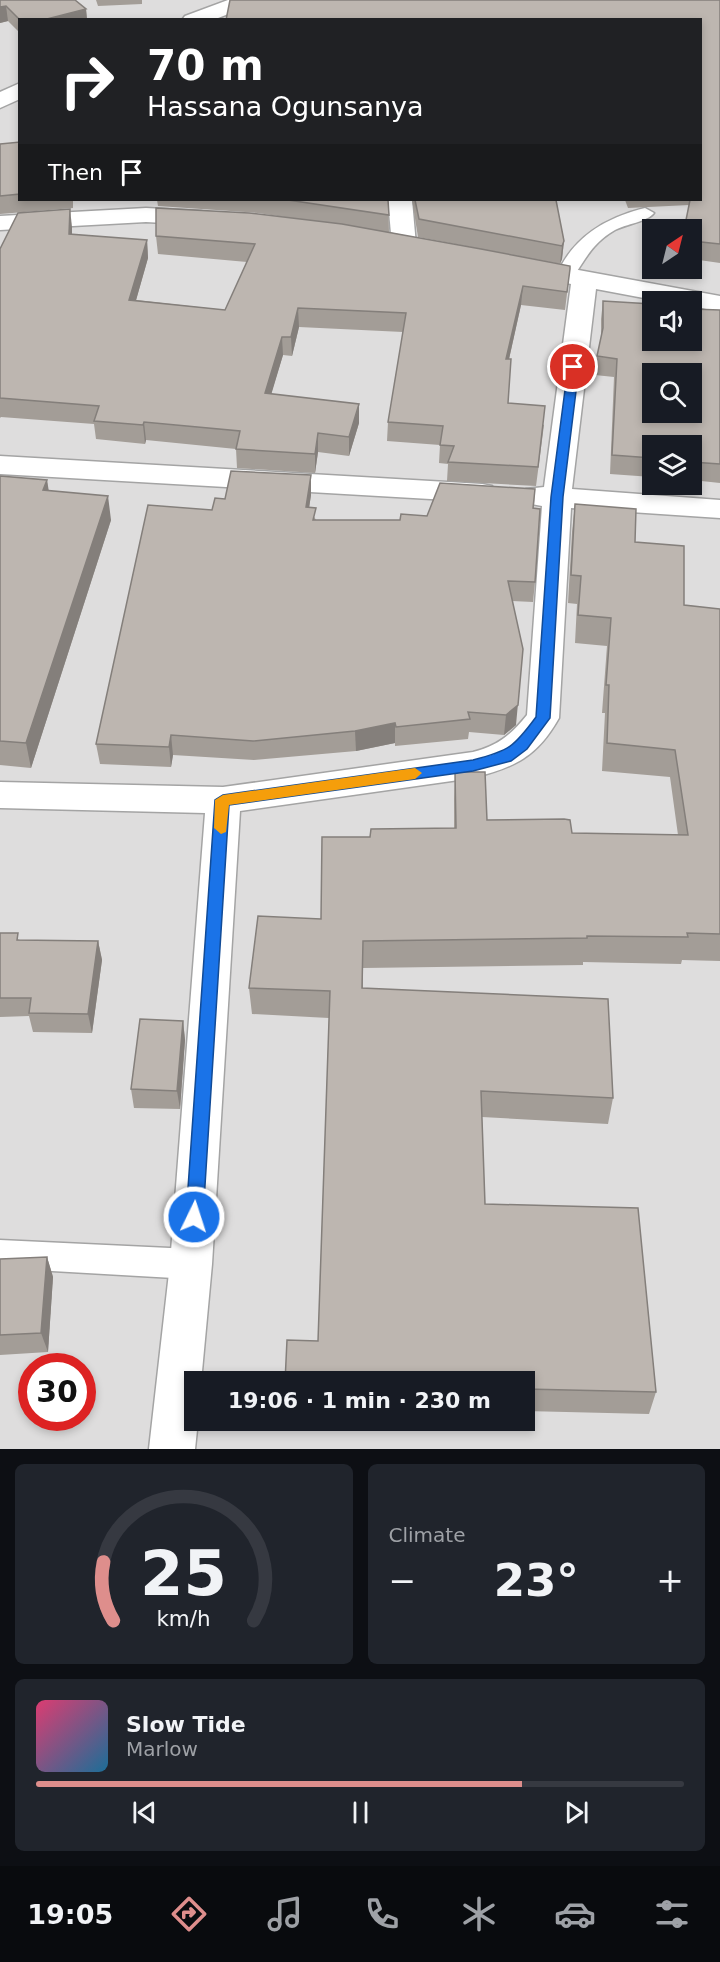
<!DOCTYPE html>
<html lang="en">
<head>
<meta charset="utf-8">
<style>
  :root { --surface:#171b24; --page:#20242c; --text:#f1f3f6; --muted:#9ea1a6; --line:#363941; --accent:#de8e8c }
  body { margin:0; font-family:"DejaVu Sans",sans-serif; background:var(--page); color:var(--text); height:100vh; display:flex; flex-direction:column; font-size:22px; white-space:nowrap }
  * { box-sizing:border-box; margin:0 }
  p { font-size:20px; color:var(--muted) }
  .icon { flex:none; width:33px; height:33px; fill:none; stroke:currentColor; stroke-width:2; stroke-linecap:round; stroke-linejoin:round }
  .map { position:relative; height:1449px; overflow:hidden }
  .sheet { display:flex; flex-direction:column; gap:15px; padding:15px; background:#0d0f14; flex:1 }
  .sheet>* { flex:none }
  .banner { position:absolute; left:18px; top:18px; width:684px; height:183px; border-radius:0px; box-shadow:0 3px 9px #0003; background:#202124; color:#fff; overflow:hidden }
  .needle { width:39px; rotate:35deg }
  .controls { position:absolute; left:642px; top:219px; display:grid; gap:12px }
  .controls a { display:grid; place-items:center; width:60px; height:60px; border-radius:0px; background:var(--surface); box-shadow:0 3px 9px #0003; font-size:30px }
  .speed { position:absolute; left:18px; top:1353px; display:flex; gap:12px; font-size:30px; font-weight:700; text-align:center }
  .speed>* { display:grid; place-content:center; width:78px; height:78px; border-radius:50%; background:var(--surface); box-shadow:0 3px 9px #0003; line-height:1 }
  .speed .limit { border:9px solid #d22; background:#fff; color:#111 }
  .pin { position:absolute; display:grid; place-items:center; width:51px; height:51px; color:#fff; margin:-26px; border:3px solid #fff; border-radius:50%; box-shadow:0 2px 6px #0007 }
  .me { position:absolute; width:66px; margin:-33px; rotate:4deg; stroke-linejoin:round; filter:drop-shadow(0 0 4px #0008) }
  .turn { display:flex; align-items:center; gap:21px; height:126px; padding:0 30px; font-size:27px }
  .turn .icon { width:78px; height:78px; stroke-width:2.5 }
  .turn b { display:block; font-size:42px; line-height:51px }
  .then { display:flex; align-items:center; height:57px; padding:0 30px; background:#0003; gap:12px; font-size:22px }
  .big { font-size:45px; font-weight:800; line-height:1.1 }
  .sheet .tile { flex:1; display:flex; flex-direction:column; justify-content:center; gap:9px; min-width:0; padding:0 21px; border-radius:9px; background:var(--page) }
  .sheet .dial { align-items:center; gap:0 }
  .dial svg { height:156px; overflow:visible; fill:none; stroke:var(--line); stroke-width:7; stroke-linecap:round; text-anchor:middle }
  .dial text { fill:var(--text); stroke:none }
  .song { display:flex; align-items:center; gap:18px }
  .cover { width:72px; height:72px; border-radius:9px; background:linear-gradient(135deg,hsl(340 70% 55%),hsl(200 70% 35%)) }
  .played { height:6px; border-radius:3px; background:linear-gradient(90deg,var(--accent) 75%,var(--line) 75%) }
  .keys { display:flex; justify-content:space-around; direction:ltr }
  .heat { display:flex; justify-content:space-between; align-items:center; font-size:33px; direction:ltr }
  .sheet .tiles { flex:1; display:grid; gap:15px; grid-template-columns:1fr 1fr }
  .tile:last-child { grid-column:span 2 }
  .trip { position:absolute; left:184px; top:1371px; width:351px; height:60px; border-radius:0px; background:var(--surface); box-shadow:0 3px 9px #0003; font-weight:800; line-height:60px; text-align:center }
  .tabs { display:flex; height:96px; justify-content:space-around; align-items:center; background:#090b0e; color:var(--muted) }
  .tabs .icon { width:42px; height:42px }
  .tabs .current { color:var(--accent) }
  .tabs b { font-size:27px; color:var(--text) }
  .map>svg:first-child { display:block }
  .residential { fill:#dedddd; fill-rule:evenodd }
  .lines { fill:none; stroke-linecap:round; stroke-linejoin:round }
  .service-casing { stroke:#a4a4a4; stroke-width:3 }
  .minor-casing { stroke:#a4a4a4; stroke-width:3 }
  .service { fill:#fff; fill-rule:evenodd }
  .minor { fill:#fff; fill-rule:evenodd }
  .wall { fill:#a39d97 }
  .shaded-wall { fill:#847f7b }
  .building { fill:#bdb6b0; stroke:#847f7b; stroke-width:1.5; fill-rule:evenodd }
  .route { fill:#1a73e8; stroke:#114b97; stroke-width:1.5 }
  .slow { fill:#f59e0b }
</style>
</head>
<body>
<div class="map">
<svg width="720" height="1449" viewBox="0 0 720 1449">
  <rect width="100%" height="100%" fill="#f0eee7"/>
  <path class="residential" d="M0 0H720V1449H0ZM20 20H700V200H20ZM652 230H692V268H652ZM652 302H692V340H652ZM652 374H692V412H652ZM652 446H692V484H652ZM32 1366H82V1418H32ZM195 1382H525V1420H195Z"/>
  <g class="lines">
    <g class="service-casing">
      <g id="service">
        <path d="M645 208 654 213C647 222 626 224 615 230 591 244 586 259 571 280H559L556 276C573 237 605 218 645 208Z"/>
        <polygon points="0,1240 191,1249 202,1254 206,1264 202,1274 191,1279 0,1268"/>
      </g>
    </g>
    <g class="minor-casing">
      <g id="minor">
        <polygon points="228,0 257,0 254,4 213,20 182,20 185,16"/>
        <polygon points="20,83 20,99 0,108 0,92"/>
        <polygon points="388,200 412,200 416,245 413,250 404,252 395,250 392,245"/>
        <polygon points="146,208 201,211 210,213 213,218 210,223 201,225 146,222 0,230 0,216"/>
        <path d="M562 267 720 296V312L692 306V302H665L596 289 572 489 720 500V518L571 508 559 718C537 757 515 767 473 778L240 811 212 1264 201 1382H195V1420H198L195 1449H149L170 1264 205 813 0 808V782L223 787 473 752C497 746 511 735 527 715L542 506 526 503 522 496 526 489 544 487 571 284 553 280 549 275 553 270Z"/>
        <polygon points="0,456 482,484 492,486 496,493 492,500 482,502 0,474"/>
      </g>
    </g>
    <use href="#service" class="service"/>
    <use href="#minor" class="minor"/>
  </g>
  <g class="wall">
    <polygon points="0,0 86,9 87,20 20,20 20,33 8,21 0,23"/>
    <polygon points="96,0 142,0 142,4 98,6"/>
    <polygon points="720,0 720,263 692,259 692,230 689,205 628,208 625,200 700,200"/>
    <polygon points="20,142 20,200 73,200 73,208 0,214 0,144"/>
    <polygon points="157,200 388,200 389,232 570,269 565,310 521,305 509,359 508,403 544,425 536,486 447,481 448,464 439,463 440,445 387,441 388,422 403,332 299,327 292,356 283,355 271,394 359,423 349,456 318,452 315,473 237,468 236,449 146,440 145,444 96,439 94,424 1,417 0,418 0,249 72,227 72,235 147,240 148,258 136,300 225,310 247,262 158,254 156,236 304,220 258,213 158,206"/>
    <polygon points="412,200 556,200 564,241 562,259 560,264 418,237"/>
    <polygon points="603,301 652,340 720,310 720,483 692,480 692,446 652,446 652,477 610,474 614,377 595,375 597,356 601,338 601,319"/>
    <polygon points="311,475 311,495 309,508 316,520 400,520 427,516 535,489 534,508 535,582 533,602 512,601 516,725 504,735 469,732 468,739 395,746 395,743 356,751 254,760 173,755 171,767 100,764 96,744 212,510 225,499"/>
    <polygon points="0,476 47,480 48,491 111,520 31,768 0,765"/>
    <polygon points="575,504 635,542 684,605 720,609 720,961 682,960 681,964 583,962 583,965 363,968 363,988 613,1098 608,1124 482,1117 485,1204 656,1392 649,1414 525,1411 525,1382 318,1341 329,1018 252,1014 249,988 321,919 370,837 454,828 454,799 455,772 487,820 572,833 678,835 670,777 602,771 605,713 602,713 607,646 575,643 577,604 568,603 572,532"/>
    <polygon points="0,933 20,940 98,941 102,960 92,1033 33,1032 29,1016 0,1017"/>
    <polygon points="183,1021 185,1040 180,1109 134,1108 131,1089"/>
    <polygon points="47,1257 53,1277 48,1352 0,1355 0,1259"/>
    <polygon points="286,1420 489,1420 488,1427 286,1422"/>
  </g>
  <g class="shaded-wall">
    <polygon points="6,6 8,21 0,23 0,7"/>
    <polygon points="86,9 87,20 43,20"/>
    <polygon points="70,209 72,227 72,252 69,234"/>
    <polygon points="147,240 148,258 131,318 129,300"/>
    <polygon points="564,241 562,259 560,264 562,246"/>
    <polygon points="523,286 521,305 505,377 506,359"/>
    <polygon points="298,308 299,327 292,356 291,337"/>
    <polygon points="282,337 283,355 266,412 265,393"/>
    <polygon points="359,404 359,423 349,456 349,437"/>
    <polygon points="144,422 146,440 145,444 143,425"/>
    <polygon points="318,433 318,452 315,473 315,454"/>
    <polygon points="311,475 311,495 306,527 306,507"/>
    <polygon points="47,480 51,504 43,490"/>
    <polygon points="108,496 111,520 31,768 26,743"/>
    <polygon points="523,649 516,725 504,735 506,715"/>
    <polygon points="395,723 395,743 356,751 355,731"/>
    <polygon points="171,735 173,755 171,767 169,747"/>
    <polygon points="98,941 102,960 92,1033 88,1014"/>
    <polygon points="183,1021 185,1040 180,1109 177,1091"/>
    <polygon points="47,1257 53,1277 48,1352 41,1333"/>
  </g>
  <g class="building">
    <polygon points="0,0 75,0 86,9 43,20 20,20 6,6 0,7"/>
    <polygon points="230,0 720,0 720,244 692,241 692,230 684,230 690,200 700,200 700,20 226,20"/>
    <polygon points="20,142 20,194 0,196 0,144"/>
    <polygon points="288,200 388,200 389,215"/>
    <polygon points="415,200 556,200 564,241 562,246 419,219"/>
    <polygon points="156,208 249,213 342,224 481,249 570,266 570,269 567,292 523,286 506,359 511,359 508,403 545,406 538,467 448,462 454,446 440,445 443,426 388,422 406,313 298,308 291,337 282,337 265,393 359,404 349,437 318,433 315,454 236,449 240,431 144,422 143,425 94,421 99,406 0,398 0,249 18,213 70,209 69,234 147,240 129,300 225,310 255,244 156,236"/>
    <path d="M603 301 652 304V340H692V309L720 310V464L692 462V446H652V458L612 455 617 359 597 356 603 328ZM652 374H692V412H652Z"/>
    <polygon points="231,471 311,475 306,507 316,508 313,520 400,520 401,514 427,516 440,483 535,489 533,508 540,509 535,582 508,581 523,649 518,705 506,715 468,712 470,719 396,727 395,723 355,731 253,741 171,735 169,747 96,744 148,505 212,510 215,498 225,499"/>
    <polygon points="0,476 47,480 43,490 108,496 26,743 0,741"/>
    <polygon points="575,504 636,509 635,542 684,546 684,605 720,609 720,934 687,933 688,937 587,936 587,938 363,941 362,988 608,999 613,1098 481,1091 485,1204 638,1208 656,1392 525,1389 525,1382 285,1382 287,1340 318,1341 330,991 249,988 258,916 321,919 322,837 370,837 371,829 456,828 455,772 485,772 487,820 564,819 570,820 572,833 688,835 675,750 607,743 609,685 606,685 611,618 578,615 581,576 571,575"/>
    <polygon points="0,933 18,933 17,940 98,941 88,1014 29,1013 31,998 0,998"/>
    <polygon points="140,1019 183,1021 177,1091 131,1089"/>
    <polygon points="47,1257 41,1333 0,1335 0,1259"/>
  </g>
  <path class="route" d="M573 364 579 367 563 497 550 718 527 749 511 761 473 771 229 805 203 1217 200 1223 194 1225 188 1223 186 1217 215 800 223 795 473 760C509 751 514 747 536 717L551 497 568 367Z"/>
  <polygon class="slow" points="415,768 422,773 415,779 229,805 226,832 221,834 214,828 215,800 223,795"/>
</svg>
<div class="controls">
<a><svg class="needle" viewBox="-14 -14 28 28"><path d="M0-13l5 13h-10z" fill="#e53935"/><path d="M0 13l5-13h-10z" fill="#9ea1a6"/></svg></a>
<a><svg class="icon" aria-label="sound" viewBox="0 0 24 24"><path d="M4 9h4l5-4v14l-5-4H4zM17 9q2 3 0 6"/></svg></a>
<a><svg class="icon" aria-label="search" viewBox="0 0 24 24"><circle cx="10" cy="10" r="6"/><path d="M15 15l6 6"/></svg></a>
<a><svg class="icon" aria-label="layers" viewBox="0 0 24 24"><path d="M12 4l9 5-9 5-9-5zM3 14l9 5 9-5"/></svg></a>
</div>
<div class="speed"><div class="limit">30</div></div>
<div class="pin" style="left:573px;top:367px;background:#d93025"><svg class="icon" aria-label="arrive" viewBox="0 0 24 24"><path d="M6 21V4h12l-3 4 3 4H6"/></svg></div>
<svg class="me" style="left:194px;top:1217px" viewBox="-20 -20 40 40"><circle r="17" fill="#1a73e8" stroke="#fff" stroke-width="3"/><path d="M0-11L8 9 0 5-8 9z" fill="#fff"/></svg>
<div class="trip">19:06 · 1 min · 230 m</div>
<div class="banner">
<div class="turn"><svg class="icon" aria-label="right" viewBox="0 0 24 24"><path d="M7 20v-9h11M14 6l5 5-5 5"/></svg><div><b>70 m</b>Hassana Ogunsanya</div></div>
<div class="then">Then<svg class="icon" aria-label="arrive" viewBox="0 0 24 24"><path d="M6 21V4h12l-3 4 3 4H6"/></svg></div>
</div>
</div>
<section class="sheet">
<div class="tiles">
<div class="tile dial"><svg viewBox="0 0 100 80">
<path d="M14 69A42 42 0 1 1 86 69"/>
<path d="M14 69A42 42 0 0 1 9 39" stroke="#de8e8c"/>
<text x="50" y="56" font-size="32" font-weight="700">25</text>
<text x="50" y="72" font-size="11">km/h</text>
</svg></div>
<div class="tile"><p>Climate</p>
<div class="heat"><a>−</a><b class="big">23°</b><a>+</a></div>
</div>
<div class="tile">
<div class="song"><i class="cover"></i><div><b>Slow Tide</b><p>Marlow</p></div></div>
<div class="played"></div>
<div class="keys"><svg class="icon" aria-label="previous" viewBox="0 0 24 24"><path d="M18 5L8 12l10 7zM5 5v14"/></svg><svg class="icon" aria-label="pause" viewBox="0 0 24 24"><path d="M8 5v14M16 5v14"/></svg><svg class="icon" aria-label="next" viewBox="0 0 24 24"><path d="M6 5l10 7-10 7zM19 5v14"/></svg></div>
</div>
</div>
</section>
<nav class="tabs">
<b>19:05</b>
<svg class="icon current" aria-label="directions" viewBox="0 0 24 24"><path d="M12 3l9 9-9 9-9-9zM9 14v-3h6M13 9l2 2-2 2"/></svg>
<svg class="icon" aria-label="music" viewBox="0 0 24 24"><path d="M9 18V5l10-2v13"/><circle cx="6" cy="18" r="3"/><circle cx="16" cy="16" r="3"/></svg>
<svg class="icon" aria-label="phone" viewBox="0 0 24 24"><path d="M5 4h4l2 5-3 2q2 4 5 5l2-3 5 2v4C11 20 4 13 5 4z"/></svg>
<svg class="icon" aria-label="climate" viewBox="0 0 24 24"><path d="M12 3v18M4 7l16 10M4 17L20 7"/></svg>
<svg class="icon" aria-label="car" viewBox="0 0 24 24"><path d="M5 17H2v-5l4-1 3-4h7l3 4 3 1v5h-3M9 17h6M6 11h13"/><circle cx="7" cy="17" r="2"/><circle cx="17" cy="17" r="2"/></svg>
<svg class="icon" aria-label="filters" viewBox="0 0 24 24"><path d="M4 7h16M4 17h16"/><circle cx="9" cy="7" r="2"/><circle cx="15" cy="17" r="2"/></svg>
</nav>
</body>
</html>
